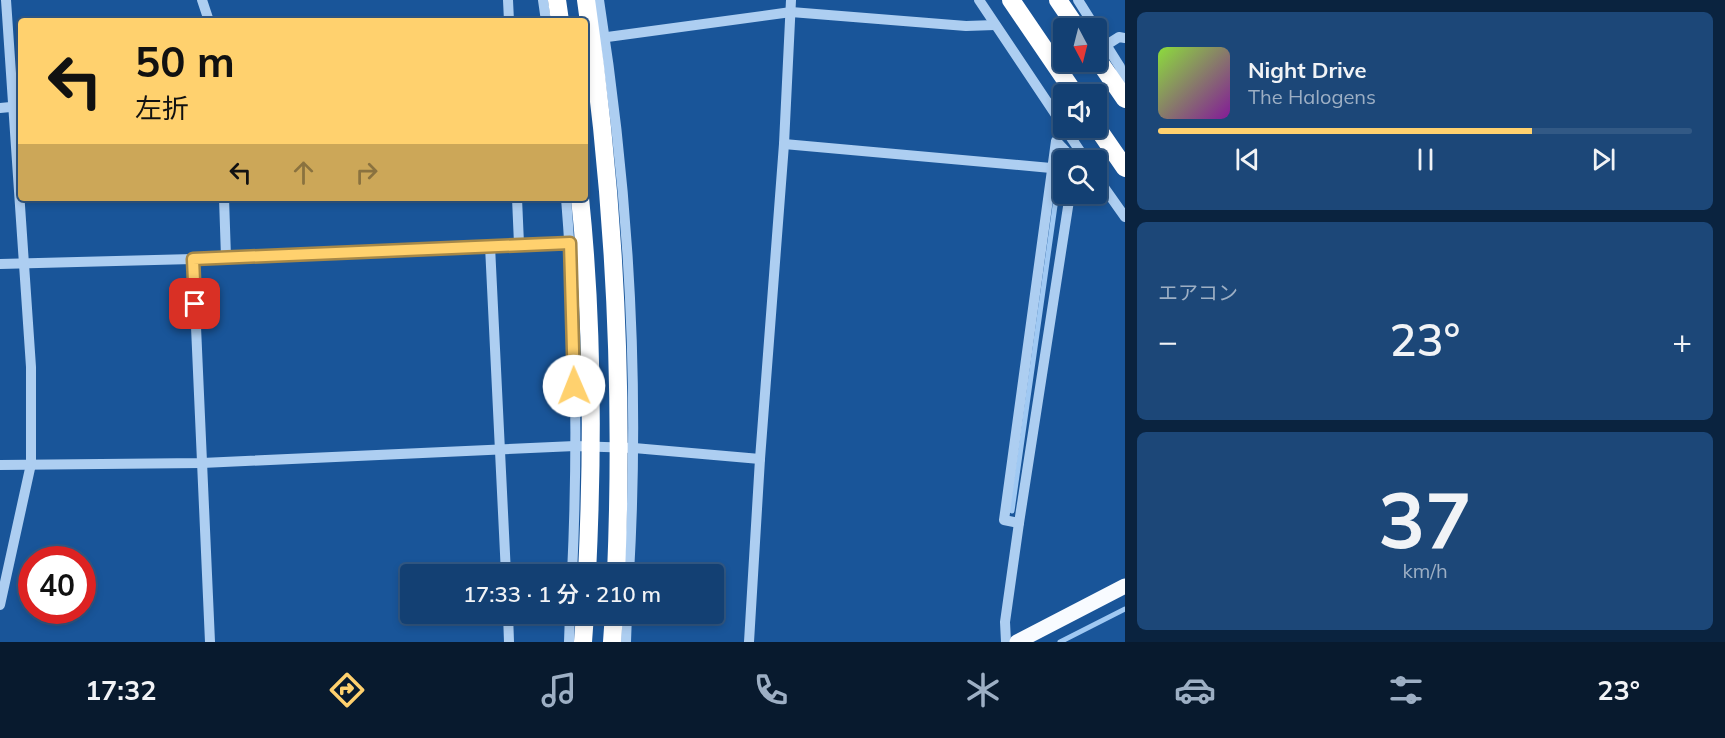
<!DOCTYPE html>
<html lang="ja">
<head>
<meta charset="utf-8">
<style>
  :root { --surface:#134073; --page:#1c4778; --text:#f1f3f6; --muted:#9dafc4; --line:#325985; --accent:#ffd16e }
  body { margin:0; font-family:Mulish,"Noto Sans JP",sans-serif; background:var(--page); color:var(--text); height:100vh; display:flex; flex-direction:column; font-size:22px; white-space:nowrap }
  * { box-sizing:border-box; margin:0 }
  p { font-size:20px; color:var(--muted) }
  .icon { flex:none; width:33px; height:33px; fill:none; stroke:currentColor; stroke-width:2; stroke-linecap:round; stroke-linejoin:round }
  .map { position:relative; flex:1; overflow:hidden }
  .sheet { display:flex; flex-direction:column; gap:12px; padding:12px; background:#0a233f; width:600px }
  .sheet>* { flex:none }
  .hud { position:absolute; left:18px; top:18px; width:570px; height:183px; border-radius:6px; box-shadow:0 3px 9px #0003,0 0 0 2px var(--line); background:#ffd16e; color:#111; overflow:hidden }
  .needle { width:39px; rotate:173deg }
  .buttons { position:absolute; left:1053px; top:18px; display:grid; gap:12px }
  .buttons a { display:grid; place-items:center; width:54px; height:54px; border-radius:6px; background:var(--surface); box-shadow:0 3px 9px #0003,0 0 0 2px var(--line); font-size:30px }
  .speed { position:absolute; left:18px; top:546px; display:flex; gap:12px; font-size:30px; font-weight:700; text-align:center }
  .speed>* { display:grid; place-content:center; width:78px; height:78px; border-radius:50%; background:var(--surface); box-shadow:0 3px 9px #0003,0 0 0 2px var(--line); line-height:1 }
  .speed .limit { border:9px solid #d22; background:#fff; color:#111 }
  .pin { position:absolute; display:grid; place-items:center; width:51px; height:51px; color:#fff; margin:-26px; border-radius:12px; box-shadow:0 3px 9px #0006 }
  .me { position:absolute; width:66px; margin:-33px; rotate:359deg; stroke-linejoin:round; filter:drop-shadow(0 0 4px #0008) }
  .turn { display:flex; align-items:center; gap:21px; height:126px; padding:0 18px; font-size:27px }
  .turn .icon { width:78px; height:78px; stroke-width:2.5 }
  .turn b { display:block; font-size:42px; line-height:51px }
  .lanes { display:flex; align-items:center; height:57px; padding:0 18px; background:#0003; justify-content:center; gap:30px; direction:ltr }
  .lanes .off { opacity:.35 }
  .big { font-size:45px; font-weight:600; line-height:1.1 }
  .sheet .card { flex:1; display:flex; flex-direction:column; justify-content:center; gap:9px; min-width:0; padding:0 21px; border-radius:9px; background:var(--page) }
  .sheet .dial { align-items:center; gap:0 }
  .dial b { font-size:78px; line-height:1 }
  .song { display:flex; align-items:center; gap:18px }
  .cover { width:72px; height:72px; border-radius:9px; background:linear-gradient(135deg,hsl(90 70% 55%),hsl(290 70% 35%)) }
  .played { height:6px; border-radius:3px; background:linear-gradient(90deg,var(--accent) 70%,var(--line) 70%) }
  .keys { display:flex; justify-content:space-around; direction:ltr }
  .heat { display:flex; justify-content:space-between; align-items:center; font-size:33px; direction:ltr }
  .trip { position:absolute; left:400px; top:564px; width:324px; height:60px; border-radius:6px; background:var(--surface); box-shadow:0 3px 9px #0003,0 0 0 2px var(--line); font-weight:600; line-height:60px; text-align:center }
  .tab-bar { display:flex; height:96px; justify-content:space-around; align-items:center; background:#081a2e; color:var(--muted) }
  .tab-bar .icon { width:42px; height:42px }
  .tab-bar .selected { color:var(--accent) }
  .tab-bar b { font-size:27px; color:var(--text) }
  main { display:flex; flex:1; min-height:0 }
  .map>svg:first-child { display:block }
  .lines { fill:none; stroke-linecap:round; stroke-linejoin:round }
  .stream { stroke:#a0c9f3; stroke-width:5 }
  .minor { stroke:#adcef1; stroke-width:10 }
  .major { stroke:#f8fbff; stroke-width:15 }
  .highway { stroke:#fff; stroke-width:18 }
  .highway-bridge { stroke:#fff; stroke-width:18 }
  .route-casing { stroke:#a68848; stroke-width:15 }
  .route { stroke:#ffd16e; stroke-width:10 }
</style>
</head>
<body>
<main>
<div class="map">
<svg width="1125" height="642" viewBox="0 0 1125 642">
  <rect width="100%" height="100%" fill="#195599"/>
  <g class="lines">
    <g class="stream">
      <polyline points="1012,511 1062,156"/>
      <polyline points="1060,642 1125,609"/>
    </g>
    <g class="minor">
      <polyline points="202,0 209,21"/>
      <polyline points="508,0 509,21"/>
      <polyline points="543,0 546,21"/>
      <path d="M599 0C629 190 640 382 629 574"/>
      <polyline points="979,0 1086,160"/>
      <polyline points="1078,0 1120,67 1123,92"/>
      <polyline points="600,38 791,12 966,26 995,25"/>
      <polyline points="1108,44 1119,37 1125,38"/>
      <polyline points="0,108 21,106"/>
      <polyline points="784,144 1051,168"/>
      <polyline points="1096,176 1125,217"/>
      <polyline points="224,198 226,257"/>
      <polyline points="517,198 519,244"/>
      <path d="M566 198C576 323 578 449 572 574"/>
      <polyline points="490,246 506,574"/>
      <polyline points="193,259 210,642"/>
      <polyline points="0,264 193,259 570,243"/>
      <polyline points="0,465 202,463 575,446 634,448 760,459"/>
      <polyline points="1019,523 1004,520 1056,141 1074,160"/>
      <polyline points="0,605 31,464 31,367 6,0"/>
      <polyline points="508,614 509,642"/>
      <polyline points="569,642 570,614"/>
      <polyline points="626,642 627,614"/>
      <polyline points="749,642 760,459 784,144 791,0"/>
      <polyline points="1006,642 1005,622 1019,523 1070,194"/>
    </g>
    <polyline class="major" points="1017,642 1125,586"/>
    <g class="highway">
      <polyline points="557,0 560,21"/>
      <polyline points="1011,0 1075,94"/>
      <polyline points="1058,0 1077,28"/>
      <polyline points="1096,57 1125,99"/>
      <polyline points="1096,126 1125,168"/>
      <polyline points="583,642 585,614"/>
      <polyline points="612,642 614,614"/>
    </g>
    <g class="highway-bridge">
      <path d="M586 0C614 191 624 382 616 574"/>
      <path d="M580 198C593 323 593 450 587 574"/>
    </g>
  </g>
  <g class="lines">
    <g class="route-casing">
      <polyline id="route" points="195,304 193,259 570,243 574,386"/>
    </g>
    <use href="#route" class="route"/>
  </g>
</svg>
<div class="buttons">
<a><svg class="needle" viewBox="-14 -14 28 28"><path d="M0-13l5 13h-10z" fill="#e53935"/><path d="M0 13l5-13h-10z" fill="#9dafc4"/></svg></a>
<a><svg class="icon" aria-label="sound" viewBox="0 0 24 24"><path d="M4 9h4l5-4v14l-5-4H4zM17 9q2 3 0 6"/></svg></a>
<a><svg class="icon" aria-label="search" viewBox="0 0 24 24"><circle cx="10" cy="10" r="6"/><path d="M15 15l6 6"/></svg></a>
</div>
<div class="speed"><div class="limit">40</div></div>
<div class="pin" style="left:195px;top:304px;background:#d93025"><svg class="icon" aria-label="arrive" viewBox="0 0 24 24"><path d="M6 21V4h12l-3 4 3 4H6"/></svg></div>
<svg class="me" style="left:574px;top:386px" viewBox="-20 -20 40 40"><circle r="19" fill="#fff"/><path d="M0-13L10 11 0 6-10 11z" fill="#ffd16e"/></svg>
<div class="trip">17:33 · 1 分 · 210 m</div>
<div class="hud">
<div class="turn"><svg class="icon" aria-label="left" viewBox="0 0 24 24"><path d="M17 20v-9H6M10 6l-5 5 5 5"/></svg><div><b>50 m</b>左折</div></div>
<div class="lanes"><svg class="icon" aria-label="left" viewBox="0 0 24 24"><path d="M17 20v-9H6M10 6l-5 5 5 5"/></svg><svg class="icon off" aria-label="ahead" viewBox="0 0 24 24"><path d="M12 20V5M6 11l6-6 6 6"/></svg><svg class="icon off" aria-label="right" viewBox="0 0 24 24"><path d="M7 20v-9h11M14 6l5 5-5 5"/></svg></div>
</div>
</div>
<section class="sheet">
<div class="card">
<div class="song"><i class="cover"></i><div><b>Night Drive</b><p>The Halogens</p></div></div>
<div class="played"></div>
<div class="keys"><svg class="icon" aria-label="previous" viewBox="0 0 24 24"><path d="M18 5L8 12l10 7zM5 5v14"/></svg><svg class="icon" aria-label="pause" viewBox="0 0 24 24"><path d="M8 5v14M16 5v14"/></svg><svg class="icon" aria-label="next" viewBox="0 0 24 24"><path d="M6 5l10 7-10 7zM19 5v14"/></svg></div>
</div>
<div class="card"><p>エアコン</p>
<div class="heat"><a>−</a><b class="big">23°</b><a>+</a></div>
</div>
<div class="card dial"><b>37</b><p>km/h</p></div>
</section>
</main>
<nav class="tab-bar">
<b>17:32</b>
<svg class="icon selected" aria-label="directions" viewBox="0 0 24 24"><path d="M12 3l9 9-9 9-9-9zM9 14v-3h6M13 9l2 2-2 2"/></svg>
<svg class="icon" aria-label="music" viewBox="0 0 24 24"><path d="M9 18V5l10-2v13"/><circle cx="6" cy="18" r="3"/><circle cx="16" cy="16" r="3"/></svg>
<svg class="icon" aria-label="phone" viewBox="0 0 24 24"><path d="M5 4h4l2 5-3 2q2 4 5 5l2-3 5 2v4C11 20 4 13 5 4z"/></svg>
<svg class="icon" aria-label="climate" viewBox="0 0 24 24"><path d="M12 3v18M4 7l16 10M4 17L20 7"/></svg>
<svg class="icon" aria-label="car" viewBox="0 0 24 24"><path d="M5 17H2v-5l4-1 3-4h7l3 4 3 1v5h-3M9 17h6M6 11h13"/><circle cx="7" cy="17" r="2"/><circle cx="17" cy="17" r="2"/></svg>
<svg class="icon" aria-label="filters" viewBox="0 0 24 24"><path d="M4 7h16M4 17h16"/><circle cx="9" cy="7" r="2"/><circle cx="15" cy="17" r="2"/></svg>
<b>23°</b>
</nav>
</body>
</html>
